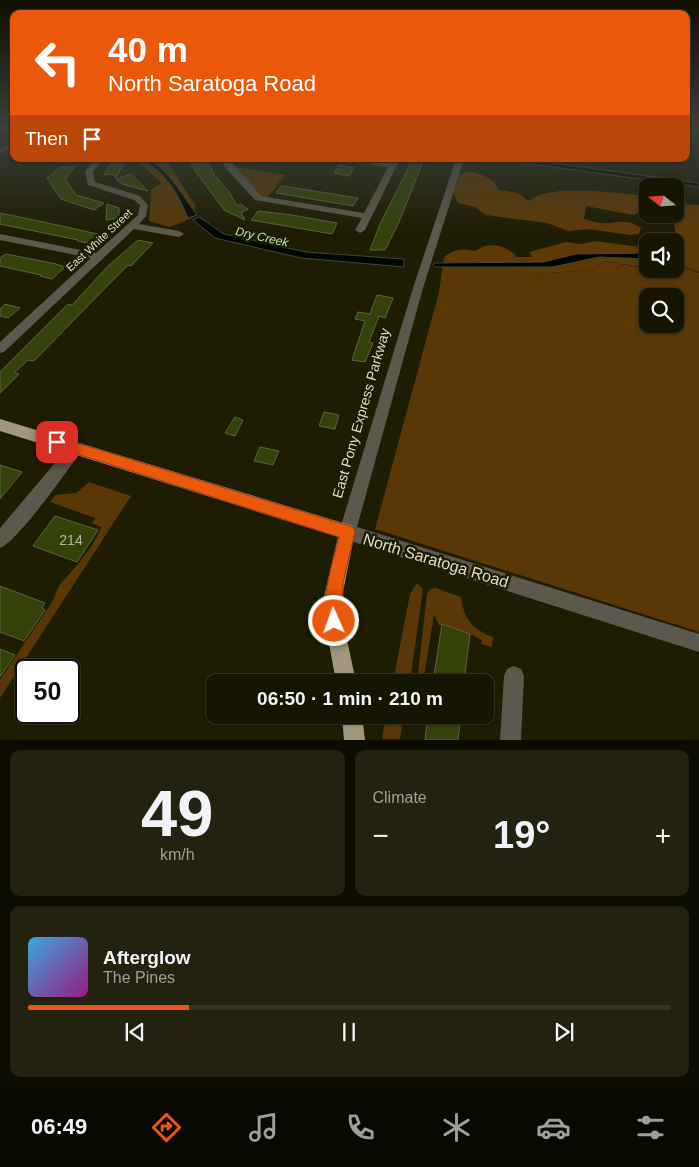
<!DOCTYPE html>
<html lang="en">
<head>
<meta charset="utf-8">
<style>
  :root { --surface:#161502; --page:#232211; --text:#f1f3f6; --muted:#9e9f99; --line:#353424; --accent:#ea580c }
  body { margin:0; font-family:Helvetica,sans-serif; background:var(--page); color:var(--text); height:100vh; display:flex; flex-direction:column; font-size:19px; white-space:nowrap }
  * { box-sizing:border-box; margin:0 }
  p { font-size:16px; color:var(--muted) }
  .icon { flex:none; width:28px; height:28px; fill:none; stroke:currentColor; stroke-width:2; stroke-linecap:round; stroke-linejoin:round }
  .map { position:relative; height:740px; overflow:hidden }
  .panel { display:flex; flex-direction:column; gap:10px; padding:10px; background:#0c0c01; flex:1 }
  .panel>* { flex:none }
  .hud { position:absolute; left:10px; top:10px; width:680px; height:152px; border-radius:10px; box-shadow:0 1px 4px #0004,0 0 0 1px var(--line); background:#ea580c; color:#fff; overflow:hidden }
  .needle { width:32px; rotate:287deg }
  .buttons { position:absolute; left:639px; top:178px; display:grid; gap:10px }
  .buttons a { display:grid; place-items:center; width:45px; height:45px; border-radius:10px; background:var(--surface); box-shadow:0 1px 4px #0004,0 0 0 1px var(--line); font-size:25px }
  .speed { position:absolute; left:15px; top:659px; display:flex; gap:10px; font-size:25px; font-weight:700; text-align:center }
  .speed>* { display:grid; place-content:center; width:65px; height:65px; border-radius:50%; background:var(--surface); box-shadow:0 1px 4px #0004,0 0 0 1px var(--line); line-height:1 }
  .speed .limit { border:2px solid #111; border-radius:8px; background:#fff; color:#111 }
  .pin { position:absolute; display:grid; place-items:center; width:42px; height:42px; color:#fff; margin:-21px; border-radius:10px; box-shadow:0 2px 8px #0006 }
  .me { position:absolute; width:55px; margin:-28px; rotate:358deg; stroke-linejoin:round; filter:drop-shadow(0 0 4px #0008) }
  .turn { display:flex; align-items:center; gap:18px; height:105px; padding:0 15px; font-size:22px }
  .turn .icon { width:65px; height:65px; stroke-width:2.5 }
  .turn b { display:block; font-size:35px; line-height:42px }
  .then { display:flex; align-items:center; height:48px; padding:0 15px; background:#0003; gap:10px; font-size:19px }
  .big { font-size:38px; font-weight:700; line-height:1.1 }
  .panel .card { flex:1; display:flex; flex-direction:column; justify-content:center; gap:8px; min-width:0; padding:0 18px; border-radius:10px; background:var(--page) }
  .panel .dial { align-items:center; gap:0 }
  .dial b { font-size:65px; line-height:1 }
  .song { display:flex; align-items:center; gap:15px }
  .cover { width:60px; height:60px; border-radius:8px; background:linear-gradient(135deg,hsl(200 70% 55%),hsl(310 70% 35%)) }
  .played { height:5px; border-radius:2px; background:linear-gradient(90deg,var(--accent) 25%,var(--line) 25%) }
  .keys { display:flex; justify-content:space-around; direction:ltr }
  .heat { display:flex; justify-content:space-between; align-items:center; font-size:28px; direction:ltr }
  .panel .tiles { flex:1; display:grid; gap:10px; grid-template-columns:1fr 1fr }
  .card:last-child { grid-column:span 2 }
  .trip { position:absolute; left:206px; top:674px; width:288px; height:50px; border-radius:10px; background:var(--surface); box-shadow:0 1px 4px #0004,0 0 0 1px var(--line); font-weight:700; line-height:50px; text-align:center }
  .tabs { display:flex; height:80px; justify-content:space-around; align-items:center; background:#090801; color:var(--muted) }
  .tabs .icon { width:35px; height:35px }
  .tabs .active { color:var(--accent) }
  .tabs b { font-size:22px; color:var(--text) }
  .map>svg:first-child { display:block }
  .green { fill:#593707; fill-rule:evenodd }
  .forest { fill:#5d3906 }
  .water { fill:#000600; stroke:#43473e }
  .building { fill:#34420a; stroke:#5b6449 }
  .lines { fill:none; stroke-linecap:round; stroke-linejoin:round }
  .minor { fill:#5d584d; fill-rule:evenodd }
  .major { fill:#a1977f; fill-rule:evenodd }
  .route { fill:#ea580c; stroke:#983908 }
  .labels { text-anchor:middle; stroke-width:5; stroke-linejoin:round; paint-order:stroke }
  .far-street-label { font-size:11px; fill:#dfdece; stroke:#1e1c03 }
  .far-water-label { font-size:12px; font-style:italic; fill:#afe9a5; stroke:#1e1c03 }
  .street-label { font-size:14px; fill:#dfdece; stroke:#1e1c03 }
  .near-number-label { font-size:14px; fill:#b4b79d }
  .near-street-label { font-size:16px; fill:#dfdece; stroke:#1e1c03 }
</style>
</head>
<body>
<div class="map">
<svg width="699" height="740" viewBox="0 0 699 740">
  <rect width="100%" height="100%" fill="#1e1c03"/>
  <g class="green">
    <polygon points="139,159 165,159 195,205 194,217 170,227 149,221 151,190 161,183 139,162"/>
    <polygon points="235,167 285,175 267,198 258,195"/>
    <path d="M444 257 453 264 486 262 530 274 593 270 603 261 648 269H675V264L699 273V632L375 529 439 292ZM648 296H675V324H648Z"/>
    <path d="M89 482 131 496 0 698V680L54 599C57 583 69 576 78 564 86 554 97 540 101 527L92 523 95 518 50 502 55 495 76 493Z"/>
    <polygon points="417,583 423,589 410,682 393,682 410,594"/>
    <path d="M436 588 461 597C464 619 472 629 493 637L492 647 481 644 482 640 470 634 439 625 434 615 423 682H417L427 594 430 589Z"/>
    <polygon points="386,715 404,715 400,739 382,739"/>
  </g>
  <g class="forest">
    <path d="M466 171C480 174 493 176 499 190L518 193 529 201C548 183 619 193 645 196H647V212L633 215 586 206 584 219C589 220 596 223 601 223 618 224 624 217 641 228L639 234 630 235 588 229 568 231 547 223 486 215 475 207 458 203 453 193 460 174Z"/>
    <polygon points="675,204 699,205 699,272 675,264 675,245 677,245 674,222 660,214 675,214"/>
    <path d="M595 241 647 248V268L603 261 593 270 530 274 486 263 453 264 444 257C455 249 462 248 475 251 489 241 506 245 517 257H532L529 252 566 242 581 244Z"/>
  </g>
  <g class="water">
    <path d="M144 159C162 159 186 200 197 215L188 218C178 194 167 175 144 161Z"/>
    <polygon points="494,159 523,159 699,183 699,187"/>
    <polygon points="199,217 224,234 306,252 404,259 404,267 301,258 215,238 193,220"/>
    <polygon points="647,253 647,259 599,257 553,267 435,267 433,265 434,263 543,262 576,254"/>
  </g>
  <g class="building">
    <polygon points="113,159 126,159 116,178 112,174 104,175"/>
    <polygon points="193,159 207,159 215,176 228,190 237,206 240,204 248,209 241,213 245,220 224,210 191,165 196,163"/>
    <polygon points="413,159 424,159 399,222 385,250 370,250 380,224"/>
    <polygon points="339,165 350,167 354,168 349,176 334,173"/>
    <polygon points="61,167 75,167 65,179 76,195 104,203 94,210 61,199 47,178"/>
    <polygon points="131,174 148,191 122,184 116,179"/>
    <polygon points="281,186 302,189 358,198 353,206 276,193"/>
    <polygon points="107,204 119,208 119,218 106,220"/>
    <polygon points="258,211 292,215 337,223 332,234 251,220"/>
    <polygon points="0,213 39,221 102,235 91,244 77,241 78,240 0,224"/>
    <polygon points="138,240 153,243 131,266 128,265 111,282 34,361 28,360 14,373 19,374 0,393 0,372 68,304 72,305 107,267"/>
    <polygon points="6,254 56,264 65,267 52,279 40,276 41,275 0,266 0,258"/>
    <polygon points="377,295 393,298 385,318 379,316 369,342 373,343 365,362 352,360 365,321 355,319 358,312 370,314"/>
    <polygon points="5,304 20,308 8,318 0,316 0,309"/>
    <polygon points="324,412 339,415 335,429 319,426"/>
    <polygon points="235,417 243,420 235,436 225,433"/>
    <polygon points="260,447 279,451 273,465 254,461"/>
    <polygon points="0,465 22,472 0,499"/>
    <polygon points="55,516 98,530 77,562 33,546"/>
    <polygon points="0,586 45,603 42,608 45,610 24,641 0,632"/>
    <polygon points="442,624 470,634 464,682 433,682"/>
    <polygon points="0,649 15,655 0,677"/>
    <polygon points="428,715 461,715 458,740 425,740"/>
  </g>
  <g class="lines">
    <g class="minor">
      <polygon points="14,142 14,147 0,153 0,148"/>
      <polygon points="95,159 103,159 93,172 95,182 140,196 148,205 146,216 139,224 179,231 184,234 179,237 134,229 4,352 0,353 0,342 91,258 0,240 0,234 96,253 138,215 140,205 134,200 88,185 85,172"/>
      <polygon points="221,159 229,159 261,196 364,213 388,167 349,161 345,159 364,159 390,162 392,159 400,159 365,230 360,233 355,230 362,218 255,200 224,166"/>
      <polygon points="456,159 464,159 423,288 357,527 699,634 699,652 341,538 339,532 413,288"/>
      <path d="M76 442 81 444 83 448 81 452C66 472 19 540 0 548V528L71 444Z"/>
      <polygon points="514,666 521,669 524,676 521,740 500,740 504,676 507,669"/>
    </g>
    <g class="major">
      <polygon points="0,419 353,526 355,532 342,597 343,621 356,682 336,682 325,621 324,597 338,537 0,431"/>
      <polygon points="342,715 362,715 365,740 344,740"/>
    </g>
  </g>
  <linearGradient id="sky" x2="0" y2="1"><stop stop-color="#100f02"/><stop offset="0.55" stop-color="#3b4039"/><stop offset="1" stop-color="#3b4039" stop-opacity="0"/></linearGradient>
  <rect width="699" height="233" fill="url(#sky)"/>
  <path class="route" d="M57 437 353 527 355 532 343 583V621L340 627 334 629 328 627C319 603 333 561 339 537L52 446 51 442 52 438Z"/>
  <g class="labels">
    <g class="far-street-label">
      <text transform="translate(99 240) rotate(-43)" y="4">East White Street</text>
    </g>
    <g class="far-water-label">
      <text transform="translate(262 237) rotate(13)" y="4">Dry Creek</text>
    </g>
    <g class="street-label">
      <text transform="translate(361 413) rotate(-74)" y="5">East Pony Express Parkway</text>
    </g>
    <g class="near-number-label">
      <text x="71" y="545">214</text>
    </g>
    <g class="near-street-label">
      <text transform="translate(436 560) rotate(17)" y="6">North Saratoga Road</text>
    </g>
  </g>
</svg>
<div class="buttons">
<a><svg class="needle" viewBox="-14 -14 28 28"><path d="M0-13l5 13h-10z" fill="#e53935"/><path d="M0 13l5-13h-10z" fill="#9e9f99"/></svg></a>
<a><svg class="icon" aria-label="sound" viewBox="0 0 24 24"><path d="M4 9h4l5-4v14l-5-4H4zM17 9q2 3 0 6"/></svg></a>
<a><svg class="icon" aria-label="search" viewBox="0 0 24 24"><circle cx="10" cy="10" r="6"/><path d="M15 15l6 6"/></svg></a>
</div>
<div class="speed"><div class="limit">50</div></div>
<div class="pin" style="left:57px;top:442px;background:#d93025"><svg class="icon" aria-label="arrive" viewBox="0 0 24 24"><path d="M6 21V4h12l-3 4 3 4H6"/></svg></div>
<svg class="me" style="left:334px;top:621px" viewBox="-20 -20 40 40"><circle r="17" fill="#ea580c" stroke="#fff" stroke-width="3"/><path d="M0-11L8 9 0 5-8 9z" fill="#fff"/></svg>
<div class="trip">06:50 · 1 min · 210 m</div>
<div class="hud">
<div class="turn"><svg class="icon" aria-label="left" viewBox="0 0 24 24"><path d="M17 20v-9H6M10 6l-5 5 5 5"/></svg><div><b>40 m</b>North Saratoga Road</div></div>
<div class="then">Then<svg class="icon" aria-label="arrive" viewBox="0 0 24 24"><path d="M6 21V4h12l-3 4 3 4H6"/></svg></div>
</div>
</div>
<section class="panel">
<div class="tiles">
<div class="card dial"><b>49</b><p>km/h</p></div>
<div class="card"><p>Climate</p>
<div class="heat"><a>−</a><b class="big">19°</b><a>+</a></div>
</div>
<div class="card">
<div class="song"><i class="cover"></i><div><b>Afterglow</b><p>The Pines</p></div></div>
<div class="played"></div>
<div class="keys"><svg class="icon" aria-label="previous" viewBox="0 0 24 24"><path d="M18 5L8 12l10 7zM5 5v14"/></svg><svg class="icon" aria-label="pause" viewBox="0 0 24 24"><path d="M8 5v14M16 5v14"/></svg><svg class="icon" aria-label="next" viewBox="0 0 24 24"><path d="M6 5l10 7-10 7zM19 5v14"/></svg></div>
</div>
</div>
</section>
<nav class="tabs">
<b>06:49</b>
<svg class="icon active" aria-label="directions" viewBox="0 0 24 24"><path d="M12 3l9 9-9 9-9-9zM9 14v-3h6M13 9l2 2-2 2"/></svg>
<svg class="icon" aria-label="music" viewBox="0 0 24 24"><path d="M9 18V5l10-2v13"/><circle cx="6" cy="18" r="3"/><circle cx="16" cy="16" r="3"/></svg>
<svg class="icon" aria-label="phone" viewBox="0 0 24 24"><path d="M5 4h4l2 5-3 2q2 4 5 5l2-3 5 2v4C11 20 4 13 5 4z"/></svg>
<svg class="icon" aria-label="climate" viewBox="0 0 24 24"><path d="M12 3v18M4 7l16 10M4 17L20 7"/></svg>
<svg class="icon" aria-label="car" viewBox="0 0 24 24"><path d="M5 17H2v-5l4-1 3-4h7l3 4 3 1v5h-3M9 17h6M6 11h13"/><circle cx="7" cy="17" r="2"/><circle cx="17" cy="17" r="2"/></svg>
<svg class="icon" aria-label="filters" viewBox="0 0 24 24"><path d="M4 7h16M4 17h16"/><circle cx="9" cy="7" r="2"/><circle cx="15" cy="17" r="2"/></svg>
</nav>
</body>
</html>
